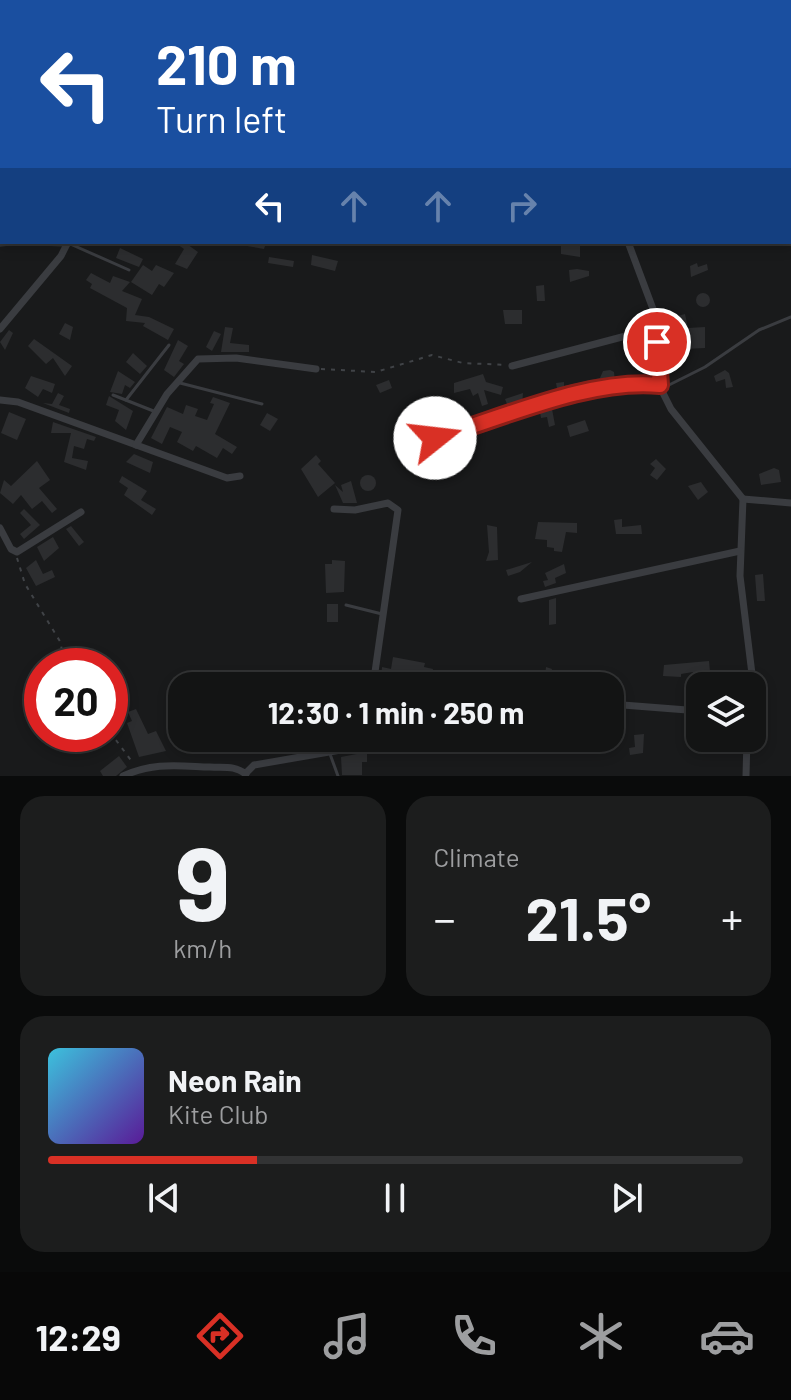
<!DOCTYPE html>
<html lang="en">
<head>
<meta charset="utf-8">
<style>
  :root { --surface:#131414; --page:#1c1d1d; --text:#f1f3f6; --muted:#9d9ea0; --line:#323334; --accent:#d93025 }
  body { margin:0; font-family:Barlow,sans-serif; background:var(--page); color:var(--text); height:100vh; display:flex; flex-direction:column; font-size:30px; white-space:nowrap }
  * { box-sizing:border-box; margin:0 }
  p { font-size:26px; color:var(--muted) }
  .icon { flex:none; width:44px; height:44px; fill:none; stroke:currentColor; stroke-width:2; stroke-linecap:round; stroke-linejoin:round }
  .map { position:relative; height:776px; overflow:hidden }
  .side { display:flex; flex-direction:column; gap:20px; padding:20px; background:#0a0b0b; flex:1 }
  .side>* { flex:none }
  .top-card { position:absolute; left:0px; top:0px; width:792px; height:244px; box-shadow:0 4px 12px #0003,0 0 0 2px var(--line); background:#1a4fa0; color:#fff; overflow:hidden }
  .controls { position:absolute; left:686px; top:672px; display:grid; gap:16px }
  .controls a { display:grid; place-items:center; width:80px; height:80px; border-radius:16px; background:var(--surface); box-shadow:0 4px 12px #0003,0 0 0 2px var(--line); font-size:40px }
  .speed { position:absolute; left:24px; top:648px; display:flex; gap:16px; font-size:40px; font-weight:700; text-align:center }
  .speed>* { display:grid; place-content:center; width:104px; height:104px; border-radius:50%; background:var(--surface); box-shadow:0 4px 12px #0003,0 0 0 2px var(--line); line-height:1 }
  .speed .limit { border:12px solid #d22; background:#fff; color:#111 }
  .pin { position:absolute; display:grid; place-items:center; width:68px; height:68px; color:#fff; margin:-34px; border:4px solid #fff; border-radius:50%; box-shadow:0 2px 8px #0007 }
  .me { position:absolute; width:88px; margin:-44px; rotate:74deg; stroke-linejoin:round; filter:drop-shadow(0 0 6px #0008) }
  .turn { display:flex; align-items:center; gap:28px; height:168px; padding:0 24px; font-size:36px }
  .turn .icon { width:104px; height:104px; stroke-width:2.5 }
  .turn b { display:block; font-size:56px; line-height:68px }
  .lanes { display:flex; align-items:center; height:76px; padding:0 24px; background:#0003; justify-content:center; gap:40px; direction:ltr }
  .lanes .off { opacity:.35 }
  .big { font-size:60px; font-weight:700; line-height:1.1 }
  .side .tile { flex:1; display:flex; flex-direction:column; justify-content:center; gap:12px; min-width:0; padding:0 28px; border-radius:24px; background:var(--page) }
  .side .dial { align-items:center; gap:0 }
  .dial b { font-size:104px; line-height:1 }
  .song { display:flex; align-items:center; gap:24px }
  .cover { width:96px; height:96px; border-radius:12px; background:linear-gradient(135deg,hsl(190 70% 55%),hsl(270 70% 35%)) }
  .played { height:8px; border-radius:4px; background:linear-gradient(90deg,var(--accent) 30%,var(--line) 30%) }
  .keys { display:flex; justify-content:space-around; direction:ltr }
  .heat { display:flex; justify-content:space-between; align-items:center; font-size:44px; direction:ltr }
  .side .tiles { flex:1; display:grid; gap:20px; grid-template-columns:1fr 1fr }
  .tile:last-child { grid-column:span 2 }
  .trip { position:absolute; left:168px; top:672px; width:456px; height:80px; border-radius:24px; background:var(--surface); box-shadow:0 4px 12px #0003,0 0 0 2px var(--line); font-weight:700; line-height:80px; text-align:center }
  .dock { display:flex; height:128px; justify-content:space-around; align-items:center; background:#080808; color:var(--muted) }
  .dock .icon { width:56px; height:56px }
  .dock .on { color:var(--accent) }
  .dock b { font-size:36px; color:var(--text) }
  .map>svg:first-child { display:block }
  .building { fill:#2c2d2f }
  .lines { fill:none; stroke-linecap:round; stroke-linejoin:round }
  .path { stroke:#404347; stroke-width:2; stroke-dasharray:4 6; stroke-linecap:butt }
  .lane { stroke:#3a3c40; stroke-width:3 }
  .street { stroke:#3a3c40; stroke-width:7 }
  .route-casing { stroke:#8d1f18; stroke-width:20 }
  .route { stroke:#d93025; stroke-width:14 }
</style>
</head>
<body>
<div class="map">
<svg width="791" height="776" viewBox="0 0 791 776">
  <rect width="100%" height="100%" fill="#191a1b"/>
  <g class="building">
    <polygon points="174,242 184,242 198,252 187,269 175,264 184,249"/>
    <polygon points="241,242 258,242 266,243 264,249 241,245"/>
    <polygon points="561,244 580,246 580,257 561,254"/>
    <polygon points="120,248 143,259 139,267 116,258"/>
    <polygon points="312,255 338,261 335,271 311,265"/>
    <polygon points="269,257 294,261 293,267 268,263"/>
    <polygon points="697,263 698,267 707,264 708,270 691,277 690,266"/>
    <polygon points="143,265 152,271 156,265 174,273 164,287 159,284 152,295 131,282"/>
    <polygon points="577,269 589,271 589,276 570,282 569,270"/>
    <polygon points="91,273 110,283 113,276 130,282 122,291 142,299 135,315 149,317 174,329 168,340 143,326 145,323 126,321 127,308 90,288 92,284 86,280"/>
    <polygon points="544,285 545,301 537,301 536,286"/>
    <circle cx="703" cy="300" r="7"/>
    <polygon points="503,310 522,310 522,324 505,324"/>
    <polygon points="685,314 688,328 705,327 705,348 684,349 684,343 669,343 666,319"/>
    <polygon points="65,323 73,327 70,340 59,334"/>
    <polygon points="225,327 233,328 230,343 249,345 249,352 221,352"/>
    <polygon points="9,330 13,333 5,350 0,342"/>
    <polygon points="214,331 221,334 212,351 206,347"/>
    <polygon points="34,339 72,366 65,376 53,358 46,364 28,346"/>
    <polygon points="178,340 188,346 179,361 184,364 174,377 164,370"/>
    <polygon points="133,353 147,366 140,374 126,362"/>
    <polygon points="610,370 614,372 615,382 558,394 556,383 564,382 564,386 600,378 603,371"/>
    <polygon points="725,370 729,373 733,387 726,388 725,379 716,382 714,376"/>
    <polygon points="118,371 135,382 130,388 125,385 122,394 110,392"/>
    <polygon points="483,374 486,382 503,387 501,395 484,390 488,404 482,406 478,393 473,396 470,389 454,393 454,383"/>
    <polygon points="31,376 55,384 52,393 43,389 38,397 25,388"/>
    <polygon points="389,380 392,388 380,393 376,385"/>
    <polygon points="58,393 64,396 59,405 70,409 69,413 43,403 52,404"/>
    <polygon points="523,393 522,405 509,409 505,399"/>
    <polygon points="109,396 133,411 126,430 115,421 119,410 106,405"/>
    <polygon points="213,397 230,403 215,434 237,447 232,454 223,448 217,458 196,446 193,451 177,442 182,432 170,427 162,444 151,438 167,407 183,414 186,405 198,409 195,416 207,420 214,404 210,403"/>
    <polygon points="552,409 555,425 549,427 547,417 541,418 540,412"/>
    <polygon points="9,412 26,419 17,440 1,433"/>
    <polygon points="267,413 278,419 270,431 260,425"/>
    <polygon points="585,420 589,431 570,437 567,426"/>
    <polygon points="53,422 96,437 94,441 87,439 84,449 74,446 72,458 88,461 86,470 64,462 71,433 51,433"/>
    <polygon points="134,454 153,462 150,473 126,462"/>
    <polygon points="316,455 321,461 318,464 335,483 318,497 301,469"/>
    <polygon points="656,459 666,469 657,480 650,475 655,468 650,464"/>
    <polygon points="37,461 50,480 39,488 57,509 52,513 42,501 32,509 21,495 13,504 0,493 4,480 11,486"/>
    <polygon points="774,468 779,470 781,482 761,485 759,474"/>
    <circle cx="368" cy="483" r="8"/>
    <polygon points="122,476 147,491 141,500 156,509 152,515 124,495 128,488 119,482"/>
    <polygon points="351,481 357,503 343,503 335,485 343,492 341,485"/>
    <polygon points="701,482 708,492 698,500 688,486"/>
    <polygon points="24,509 40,525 24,539 20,534 31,525 20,513"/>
    <polygon points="622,519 622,527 641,525 642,534 616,534 614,520"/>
    <polygon points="538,522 577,523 577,533 566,532 562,552 554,551 554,548 547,547 547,540 535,539"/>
    <polygon points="487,525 497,527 498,560 486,561 489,552"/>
    <polygon points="71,526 84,542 79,546 66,529"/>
    <polygon points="53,537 59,548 44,561 37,547"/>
    <polygon points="36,560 43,574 52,570 55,577 36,586 26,568"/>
    <polygon points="332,560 345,561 344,592 326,593 325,564 332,564"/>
    <polygon points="532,562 520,572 508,576 506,570"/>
    <polygon points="564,564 566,573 555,578 556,583 545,587 543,581 548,580 545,573"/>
    <polygon points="763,574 765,601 757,601 755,575"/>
    <polygon points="556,598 556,624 549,625 549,600"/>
    <rect x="327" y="604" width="11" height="18"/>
    <polygon points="393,657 425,663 424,667 433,669 429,686 394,686 394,681 381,679 382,667 391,669"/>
    <polygon points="709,661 710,672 701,676 693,677 693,672 681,674 681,677 663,676 664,665"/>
    <polygon points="546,667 552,669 549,680 564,686 544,686"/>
    <circle cx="584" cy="677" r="7"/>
    <polygon points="136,709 148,734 156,731 166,751 139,757 127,723 132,721 128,712"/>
    <polygon points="101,734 104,741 80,754 75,746"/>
    <polygon points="644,734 643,753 630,755 629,748 635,747 634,735"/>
    <polygon points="278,738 310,739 310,748 277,748"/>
    <polygon points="367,752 367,762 362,762 362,775 342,775 341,757"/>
    <polygon points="119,756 127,767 116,776 103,776 100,771"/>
  </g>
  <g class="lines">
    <g class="path">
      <polyline points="321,369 376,372 432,355 463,363 507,365"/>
      <polyline points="17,558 25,584 61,643 63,666"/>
      <polyline points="110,732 133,763"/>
    </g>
    <g class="lane">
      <polyline points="593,2 593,0"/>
      <polyline points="68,243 129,270"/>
      <polyline points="180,383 262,404"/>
      <polyline points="661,389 705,367 759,330 791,317"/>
      <polyline points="113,395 156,412"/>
      <polyline points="126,400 169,345"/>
      <path d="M435 438C500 419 594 378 660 385"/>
      <polyline points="346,605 382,614"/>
      <polyline points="330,754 338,776"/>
    </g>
    <g class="street">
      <polyline points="155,2 155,0"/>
      <polyline points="615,2 617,0"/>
      <polyline points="0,217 2,216"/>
      <polyline points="31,242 68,243"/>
      <polyline points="628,242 656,317 661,389 671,409 743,499 740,576 752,674 752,707"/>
      <polyline points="0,243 12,242"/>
      <polyline points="0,329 61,256 68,242"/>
      <polyline points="512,366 656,328"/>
      <polyline points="0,400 18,402 227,478 240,476"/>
      <polyline points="136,445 167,394 198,359 236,358 316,369"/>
      <polyline points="743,499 791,503"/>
      <polyline points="334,509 355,510 388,503 398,510 373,686"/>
      <polyline points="0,528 11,549 17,552 81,512"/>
      <polyline points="521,599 740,551"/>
      <polyline points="610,704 700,711"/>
      <polyline points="245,774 254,765 364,746 369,738"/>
      <path d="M123 776C154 762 178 766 210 767 224 768 234 765 246 774"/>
      <polyline points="746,776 747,738"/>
    </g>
  </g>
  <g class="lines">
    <g class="route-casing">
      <path id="route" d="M435 438C503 418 589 378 660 385L657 342"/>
    </g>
    <use href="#route" class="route"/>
  </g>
</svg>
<div class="controls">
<a><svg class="icon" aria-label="layers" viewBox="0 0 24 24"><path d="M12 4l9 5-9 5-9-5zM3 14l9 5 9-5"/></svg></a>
</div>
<div class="speed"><div class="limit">20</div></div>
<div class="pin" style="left:657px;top:342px;background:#d93025"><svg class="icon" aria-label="arrive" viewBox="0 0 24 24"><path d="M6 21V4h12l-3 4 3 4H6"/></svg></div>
<svg class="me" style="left:435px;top:438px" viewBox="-20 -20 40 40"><circle r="19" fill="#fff"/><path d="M0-13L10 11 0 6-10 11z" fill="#d93025"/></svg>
<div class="trip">12:30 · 1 min · 250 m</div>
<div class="top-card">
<div class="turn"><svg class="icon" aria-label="left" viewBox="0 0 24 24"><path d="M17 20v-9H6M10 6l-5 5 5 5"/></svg><div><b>210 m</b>Turn left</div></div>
<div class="lanes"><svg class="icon" aria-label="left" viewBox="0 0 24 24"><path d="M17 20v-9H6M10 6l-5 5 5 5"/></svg><svg class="icon off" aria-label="ahead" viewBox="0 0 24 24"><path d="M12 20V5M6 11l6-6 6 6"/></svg><svg class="icon off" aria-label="ahead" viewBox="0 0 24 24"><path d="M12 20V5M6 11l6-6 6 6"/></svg><svg class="icon off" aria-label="right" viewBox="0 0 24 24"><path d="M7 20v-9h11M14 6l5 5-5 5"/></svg></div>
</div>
</div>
<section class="side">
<div class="tiles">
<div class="tile dial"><b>9</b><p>km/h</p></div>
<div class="tile"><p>Climate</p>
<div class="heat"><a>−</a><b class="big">21.5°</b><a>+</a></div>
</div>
<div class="tile">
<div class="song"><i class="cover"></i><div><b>Neon Rain</b><p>Kite Club</p></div></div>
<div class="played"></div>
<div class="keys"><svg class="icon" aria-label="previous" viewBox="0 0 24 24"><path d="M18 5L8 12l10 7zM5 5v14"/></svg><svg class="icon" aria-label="pause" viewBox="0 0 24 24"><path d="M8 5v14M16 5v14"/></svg><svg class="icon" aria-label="next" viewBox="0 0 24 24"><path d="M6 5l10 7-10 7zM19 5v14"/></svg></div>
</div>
</div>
</section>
<nav class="dock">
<b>12:29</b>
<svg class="icon on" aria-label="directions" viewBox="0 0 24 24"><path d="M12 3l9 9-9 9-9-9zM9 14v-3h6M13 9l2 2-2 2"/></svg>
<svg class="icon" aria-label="music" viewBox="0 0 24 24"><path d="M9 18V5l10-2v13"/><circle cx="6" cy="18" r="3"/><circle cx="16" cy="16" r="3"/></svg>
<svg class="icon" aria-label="phone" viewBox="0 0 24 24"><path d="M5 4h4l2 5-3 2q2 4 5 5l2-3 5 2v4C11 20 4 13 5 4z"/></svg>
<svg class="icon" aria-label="climate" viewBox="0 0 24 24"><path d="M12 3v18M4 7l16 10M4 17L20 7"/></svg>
<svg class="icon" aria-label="car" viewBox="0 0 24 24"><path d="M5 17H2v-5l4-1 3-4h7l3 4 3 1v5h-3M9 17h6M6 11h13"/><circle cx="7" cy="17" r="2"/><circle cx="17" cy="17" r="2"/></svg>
</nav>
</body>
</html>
